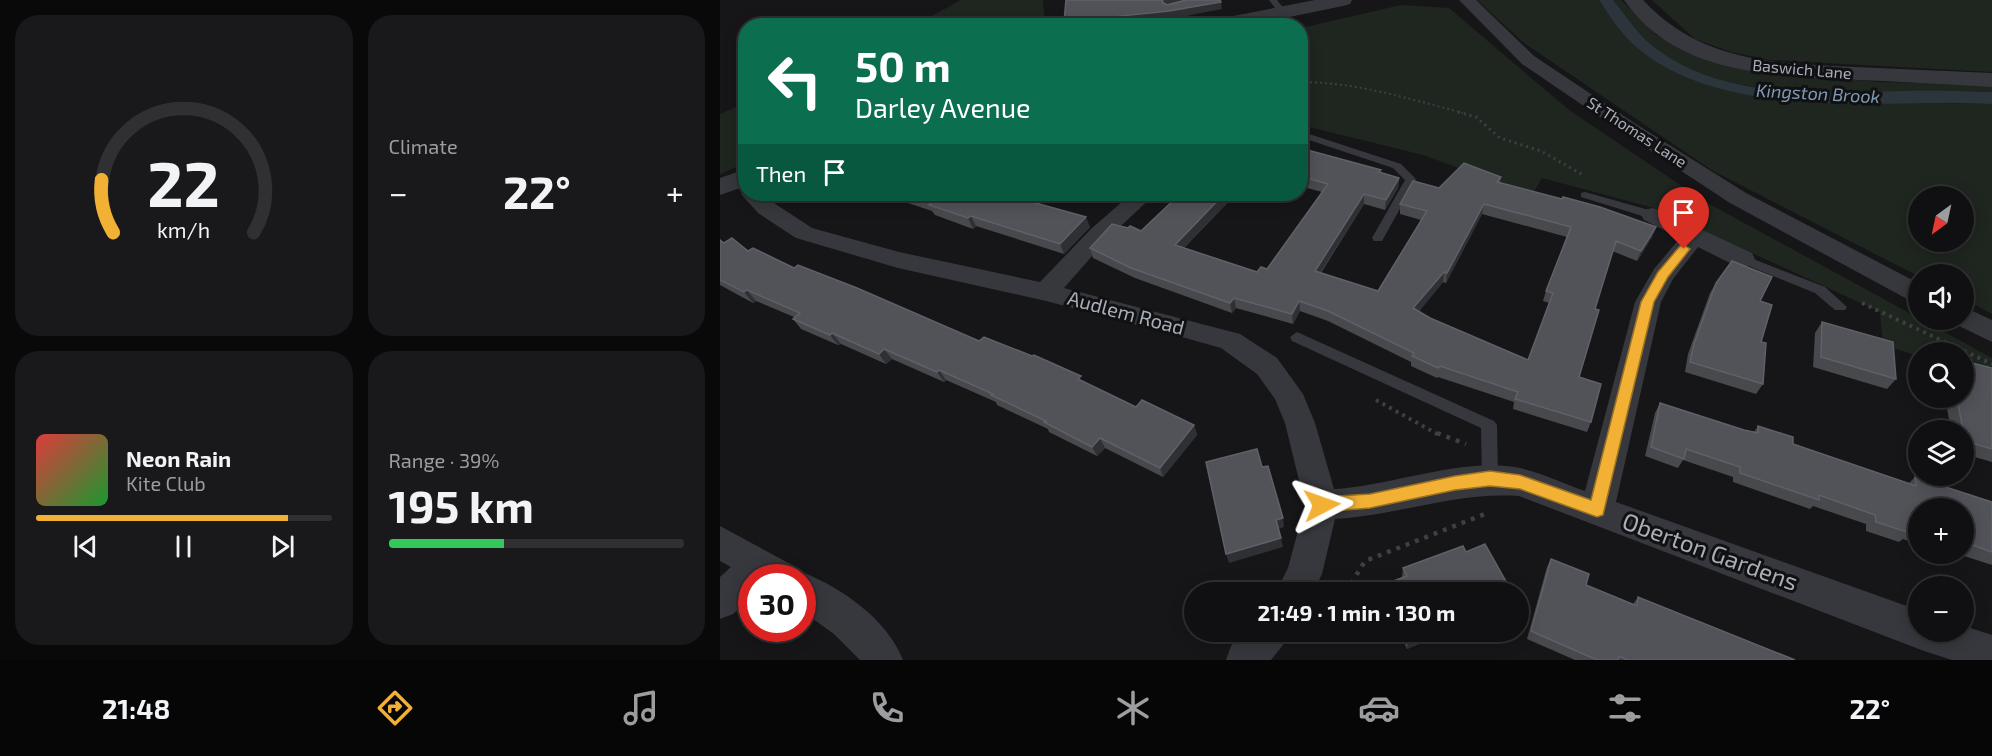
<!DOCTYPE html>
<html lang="en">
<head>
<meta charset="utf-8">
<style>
  :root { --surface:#101012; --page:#19191b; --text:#f1f3f6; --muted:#9c9d9f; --line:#303032; --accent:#f2b134 }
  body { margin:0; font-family:"Exo 2",sans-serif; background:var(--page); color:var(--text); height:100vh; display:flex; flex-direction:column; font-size:22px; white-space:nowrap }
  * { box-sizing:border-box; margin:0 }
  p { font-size:20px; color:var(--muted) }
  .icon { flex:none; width:33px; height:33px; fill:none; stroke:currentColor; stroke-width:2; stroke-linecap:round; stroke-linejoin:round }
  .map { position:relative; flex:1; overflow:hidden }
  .details { display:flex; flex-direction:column; gap:15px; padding:15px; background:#09090a; width:720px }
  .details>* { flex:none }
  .top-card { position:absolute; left:18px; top:18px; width:570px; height:183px; border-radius:24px; box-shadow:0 3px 15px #0003,0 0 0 2px var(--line); background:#0b6e4f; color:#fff; overflow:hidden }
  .needle { width:39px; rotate:213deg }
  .controls { position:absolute; left:1188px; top:186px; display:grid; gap:12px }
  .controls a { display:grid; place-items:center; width:66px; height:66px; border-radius:50%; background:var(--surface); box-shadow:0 3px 15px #0003,0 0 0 2px var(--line); font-size:30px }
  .speed { position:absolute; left:18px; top:564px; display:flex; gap:12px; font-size:30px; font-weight:700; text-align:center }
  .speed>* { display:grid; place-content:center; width:78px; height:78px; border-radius:50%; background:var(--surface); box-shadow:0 3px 15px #0003,0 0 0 2px var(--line); line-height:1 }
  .speed .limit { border:9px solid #d22; background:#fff; color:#111 }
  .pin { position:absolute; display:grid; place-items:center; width:51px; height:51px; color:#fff; margin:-62px -26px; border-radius:50% 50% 50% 0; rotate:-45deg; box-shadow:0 0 6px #0007 }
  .pin .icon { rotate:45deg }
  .me { position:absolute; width:66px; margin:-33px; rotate:86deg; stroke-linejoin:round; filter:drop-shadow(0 0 4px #0008) }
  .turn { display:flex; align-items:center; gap:21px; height:126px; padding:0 18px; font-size:27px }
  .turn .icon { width:78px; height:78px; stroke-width:2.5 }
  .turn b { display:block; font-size:42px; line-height:51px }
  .then { display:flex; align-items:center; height:57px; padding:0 18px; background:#0003; gap:12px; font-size:22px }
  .big { font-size:45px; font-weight:700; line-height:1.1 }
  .details .tile { flex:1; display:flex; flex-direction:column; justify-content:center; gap:9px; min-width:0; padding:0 21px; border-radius:24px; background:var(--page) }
  .details .dial { align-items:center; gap:0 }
  .dial svg { height:156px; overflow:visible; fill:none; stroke:var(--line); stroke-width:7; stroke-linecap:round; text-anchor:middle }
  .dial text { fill:var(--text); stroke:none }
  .song { display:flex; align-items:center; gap:18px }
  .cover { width:72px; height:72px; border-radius:9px; background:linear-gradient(135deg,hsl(0 70% 55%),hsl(130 70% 35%)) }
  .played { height:6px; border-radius:3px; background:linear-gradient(90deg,var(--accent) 85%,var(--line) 85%) }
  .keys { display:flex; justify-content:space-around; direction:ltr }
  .heat { display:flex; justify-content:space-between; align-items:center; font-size:33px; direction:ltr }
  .charge { height:9px; border-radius:4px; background:linear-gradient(90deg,#34c759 39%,var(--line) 0) }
  .details .tiles { flex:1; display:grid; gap:15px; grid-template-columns:repeat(2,1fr) }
  .trip { position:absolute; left:464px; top:582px; width:345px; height:60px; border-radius:30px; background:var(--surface); box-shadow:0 3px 15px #0003,0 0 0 2px var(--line); font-weight:700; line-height:60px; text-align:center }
  .dock { display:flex; height:96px; justify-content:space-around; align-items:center; background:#060607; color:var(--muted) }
  .dock .icon { width:42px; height:42px }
  .dock .on { color:var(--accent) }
  .dock b { font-size:27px; color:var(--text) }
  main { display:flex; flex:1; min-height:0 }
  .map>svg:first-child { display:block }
  .green { fill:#1e261f; fill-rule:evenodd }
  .water { fill:#2c353c }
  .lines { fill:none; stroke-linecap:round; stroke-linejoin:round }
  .path-far3 { stroke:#3d3f44; stroke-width:2; stroke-dasharray:2 3; stroke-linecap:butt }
  .path-far2 { stroke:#3d3f44; stroke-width:3; stroke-dasharray:2 4; stroke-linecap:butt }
  .path-far1 { stroke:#3d3f44; stroke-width:4; stroke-dasharray:3 4.5; stroke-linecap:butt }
  .path { stroke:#3d3f44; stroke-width:4.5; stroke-dasharray:4 6; stroke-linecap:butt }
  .service { fill:#37383d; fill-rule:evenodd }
  .minor { fill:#37383d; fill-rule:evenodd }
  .tertiary { fill:#37383d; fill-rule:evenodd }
  .wall { fill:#47494d; fill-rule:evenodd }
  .shaded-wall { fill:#2f3033 }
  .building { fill:#525359; stroke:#5f6168; stroke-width:1.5; fill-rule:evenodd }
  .route { fill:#f2b134; stroke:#9d7322; stroke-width:1.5 }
  .labels { text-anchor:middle; stroke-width:6; stroke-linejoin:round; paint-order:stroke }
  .far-street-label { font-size:16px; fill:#a8adb8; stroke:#111113 }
  .far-water-label { font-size:18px; font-style:italic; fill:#7f9bb3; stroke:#111113 }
  .street-label { font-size:20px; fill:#a8adb8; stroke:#111113 }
  .near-street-label { font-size:24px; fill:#a8adb8; stroke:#111113 }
</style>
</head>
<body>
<main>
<section class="details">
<div class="tiles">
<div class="tile dial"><svg viewBox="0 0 100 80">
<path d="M14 69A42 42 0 1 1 86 69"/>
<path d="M14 69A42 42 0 0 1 8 42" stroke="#f2b134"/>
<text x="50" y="56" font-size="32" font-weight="700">22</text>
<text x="50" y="72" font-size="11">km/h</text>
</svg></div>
<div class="tile"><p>Climate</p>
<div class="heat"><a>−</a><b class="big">22°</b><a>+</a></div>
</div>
<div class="tile">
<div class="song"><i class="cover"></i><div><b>Neon Rain</b><p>Kite Club</p></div></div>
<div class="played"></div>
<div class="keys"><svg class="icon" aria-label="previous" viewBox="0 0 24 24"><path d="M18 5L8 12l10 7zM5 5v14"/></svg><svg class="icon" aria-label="pause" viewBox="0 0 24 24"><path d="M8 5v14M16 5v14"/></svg><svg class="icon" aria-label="next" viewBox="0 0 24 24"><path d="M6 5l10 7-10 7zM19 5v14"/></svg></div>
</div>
<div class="tile"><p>Range · 39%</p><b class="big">195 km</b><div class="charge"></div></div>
</div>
</section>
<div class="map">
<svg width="1272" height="660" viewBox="0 0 1272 660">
  <rect width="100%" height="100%" fill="#161618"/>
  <g class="green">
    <polygon points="241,0 323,0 325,25 195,25"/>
    <path d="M757 0H879L895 23 916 47 947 68 1040 96 1128 103 1272 104V314L1244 299V274L1198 276 993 171 804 43ZM1198 196H1244V242H1198Z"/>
    <path d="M893 0H901L936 35 977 55 1040 71 1159 82 1272 84V92C1240 91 1208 90 1176 91 1093 92 996 100 928 42 915 30 904 13 893 0Z"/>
    <polygon points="932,0 1272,0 1272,72 1050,60 1011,52 975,39"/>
    <polygon points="681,5 729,8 849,110 984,201 1272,358 1272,378 1244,369 1244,352 1198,352 1198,356 1163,345 1160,312 934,208 822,178 812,195 703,155 581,125 581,28"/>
    <polygon points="25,103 25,163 0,174 0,114"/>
  </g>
  <path class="water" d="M879 0H893C904 13 915 30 928 42 997 101 1096 92 1181 91 1211 90 1242 91 1272 92V104C1163 99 1004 122 916 47 901 33 890 17 879 0Z"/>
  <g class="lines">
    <path class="path-far3" d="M580 82C636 82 690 99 743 113"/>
    <polyline class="path-far2" points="738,112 756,117 780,138 821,151 865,176"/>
    <g class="path-far1">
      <polyline points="1142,303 1272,364"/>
      <polyline points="656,400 719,435"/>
    </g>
    <g class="path">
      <polyline points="717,433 746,444"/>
      <polyline points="626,592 645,561 765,514"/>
    </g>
    <g class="service">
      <polygon points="549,0 557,0 565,10 564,12 558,12"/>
      <polygon points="580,131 681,164 695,178 696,180 662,241 654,241 652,238 685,180 673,168 580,137"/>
      <polygon points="865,192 936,212 938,215 932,219 861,197 861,193"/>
      <polygon points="1023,255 1105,287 1127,307 1125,310 1115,310 1095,293 1019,262 1017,259"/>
      <polygon points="577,332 774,421 777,425 778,479 776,484 770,486 764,484 762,479 761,428 572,341 570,337"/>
    </g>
    <g class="minor">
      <polygon points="739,0 756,0 814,56 916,124 1026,193 1198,283 1198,303 1189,300 1010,203 902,132 802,64"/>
      <path d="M26 189V194H44L54 203 92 228 179 252 320 282 371 229 411 194H435L387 239 344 288 520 334 557 358 583 394 595 423 614 489C671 486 745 456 800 468 822 473 844 484 865 491L915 302 934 269 960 238 924 220 921 215 924 210 932 208 940 210 1032 253 1035 259 1032 265 1023 267 1014 265 978 247 953 279 941 302 896 502 1198 610V632H1244V626L1272 635V660H1232L1204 651 799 496C735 492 679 515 615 519L602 574 593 592H556L568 568 585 505 565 423 555 399 537 374 501 348 444 332 326 301 178 268 76 238 38 213 21 194Z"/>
      <polygon points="1244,307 1272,320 1272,342 1235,324 1232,320 1244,320"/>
      <path d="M0 526 74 566 77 574 82 572C122 588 167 619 183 660H140L114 634 82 611V578H32V597L13 614 0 619V577L11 567 0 561Z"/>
      <polygon points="525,632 569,632 563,645 551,660 506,660 511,646"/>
    </g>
    <g class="tertiary">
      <polygon points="595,0 632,0 630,4 623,6 525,26 483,26 486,22 493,20"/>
      <path d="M904 0H923C982 63 1054 63 1135 67 1180 69 1226 71 1272 73V87C1228 84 1184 82 1140 80 1057 76 956 76 904 0Z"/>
      <polygon points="26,169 26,186 0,195 0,178"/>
    </g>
  </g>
  <g class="wall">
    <path d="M580 148 661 170 660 173 679 178 678 188 665 210 644 204 601 273 658 291 701 220 680 214V204L719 188 781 177 780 183 936 227 932 237 917 261 892 251 875 309 859 377 871 422 867 432 793 409 794 402 718 377 717 378 691 366V362L608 321 580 311 573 324 516 308 512 313 415 278 373 258 370 248 421 231 460 194H516L464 248 537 272 547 269 602 192 580 186ZM762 214 847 237 826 291 823 301 829 303 808 360 710 318 699 311 723 282 726 283Z"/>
    <polygon points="161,194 288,194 370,227 344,254 256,226 253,229 215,215 212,211"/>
    <polygon points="0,240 4,243 74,268 364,382 416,407 474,425 477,435 443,477 385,448 377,456 329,432 328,429 277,405 276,402 226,380 224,382 172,359 166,364 121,344 118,345 81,329 73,319 74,317 36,301 33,303 0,285"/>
    <polygon points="996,283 1041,342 1043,384 1036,394 965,372 968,354 990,293"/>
    <polygon points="1102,322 1176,379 1167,389 1093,367 1095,333"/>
    <polygon points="1272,368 1272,462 1244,454 1244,430 1231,430 1225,398 1244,398"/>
    <polygon points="940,403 1024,430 1034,432 1038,426 1073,444 1189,483 1195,477 1272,502 1272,565 1238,554 1244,554 1244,508 1198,508 1198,544 1183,539 1179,542 1146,531 1146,524 1093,506 1090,509 1013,482 1013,477 963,460 958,468 925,456 935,413"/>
    <polygon points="746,552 792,592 662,592 663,585 682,577 683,568"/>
    <polygon points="831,559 866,585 913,604 918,597 1075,660 855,660 807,639 827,567"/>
    <polygon points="679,632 727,632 687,649"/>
  </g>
  <g class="shaded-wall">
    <polygon points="443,0 470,0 445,7 442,2"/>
    <polygon points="501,2 502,9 451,19 388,26 345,26 344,22"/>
    <polygon points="679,178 678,188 665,210 666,200"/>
    <polygon points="504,194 516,194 457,255 455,245"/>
    <polygon points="644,194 644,204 595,281 595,271"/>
    <polygon points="764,204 762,214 726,283 727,273"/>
    <polygon points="251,216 256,226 253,229 248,218"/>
    <polygon points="366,217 370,227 344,254 340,244"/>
    <polygon points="936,227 932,237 917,261 921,251"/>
    <polygon points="724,272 723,282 693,319 693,308"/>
    <polygon points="27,290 36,301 33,303 24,292"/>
    <polygon points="514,298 516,308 512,313 510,303"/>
    <polygon points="579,301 580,311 573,324 572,314"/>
    <polygon points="112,333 121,344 118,345 110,335"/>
    <polygon points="164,349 172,359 166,364 159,354"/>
    <polygon points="219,370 226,380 224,382 217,372"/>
    <polygon points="474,425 477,435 443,477 440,468"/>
    <polygon points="380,438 385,448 377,456 372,447"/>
    <polygon points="563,518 564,527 558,529 556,520"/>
    <polygon points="561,538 563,547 509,563 506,554"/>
    <polygon points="711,632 727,632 687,649 688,641"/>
  </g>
  <g class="building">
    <polygon points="346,0 443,0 442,2 447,5 466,0 500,0 501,2 449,11 344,22"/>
    <path d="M580 148 661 170 659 172 679 178 666 200 644 194 595 271 658 291 707 211 680 204 693 181 719 188 744 163 781 177 777 182 842 199 843 197 880 207 936 227 921 251 896 241 875 309 879 310 859 377 881 384 871 422 795 399 798 392 720 366 718 368 692 356 694 353 608 311 579 301 572 314 514 298 510 303 411 268 370 248 392 224 408 228 410 226 421 231 460 194H504L455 245 537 272 541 267 547 269 608 184 580 176ZM764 204 851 227 826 291 833 293 808 360 710 318 693 308 724 272 727 273Z"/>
    <polygon points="185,194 288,194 312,202 366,217 340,244 251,216 248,218 209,205 212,202"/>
    <polygon points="12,238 28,251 33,248 74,268 78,265 137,288 259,341 264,337 312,356 314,355 361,376 358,379 416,407 422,400 474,425 440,468 380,438 372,447 324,422 326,421 271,395 273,394 219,370 217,372 164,349 159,354 112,333 110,335 73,319 80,313 27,290 24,292 0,280 0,240 4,243"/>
    <polygon points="1012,261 1052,277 1040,301 1052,305 1041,342 1046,343 1043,384 970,362 974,344 996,283"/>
    <polygon points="1102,322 1173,342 1176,379 1101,357"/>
    <polygon points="1244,361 1272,368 1272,449 1245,441 1237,398 1244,398"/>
    <polygon points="940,403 1024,430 1038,433 1038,426 1073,437 1073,444 1196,486 1195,477 1272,502 1272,552 1244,542 1244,508 1198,508 1198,531 1190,528 1190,533 1156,522 1155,515 1099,495 1099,500 1020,473 1020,467 966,449 964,459 931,447"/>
    <polygon points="537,449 542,467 548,466 563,518 556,520 561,538 506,554 486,462"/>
    <polygon points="765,544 792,592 666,592 663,585 687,576 683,568 743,546 746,552"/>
    <polygon points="831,559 869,574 866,585 917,606 918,597 1075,660 907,660 899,656 898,660 877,660 811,631"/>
    <polygon points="684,632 711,632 688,641"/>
  </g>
  <polygon class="route" points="964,245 970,249 948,277 934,302 883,515 877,517 800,489 770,486 735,490 650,508 602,512 596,510 594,505 596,499 602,497 650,494 735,476 770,471 800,475 871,500 921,302 938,272 960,246"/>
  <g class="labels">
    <g class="far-street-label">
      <text transform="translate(1082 69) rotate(5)" y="6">Baswich Lane</text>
      <text transform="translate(917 132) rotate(33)" y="6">St Thomas Lane</text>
    </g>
    <g class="far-water-label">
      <text transform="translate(1098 94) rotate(3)" y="6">Kingston Brook</text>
    </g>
    <g class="street-label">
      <text transform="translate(406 313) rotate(15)" y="7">Audlem Road</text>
    </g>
    <g class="near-street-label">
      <text transform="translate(990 552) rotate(20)" y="8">Oberton Gardens</text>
    </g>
  </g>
</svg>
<div class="controls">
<a><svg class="needle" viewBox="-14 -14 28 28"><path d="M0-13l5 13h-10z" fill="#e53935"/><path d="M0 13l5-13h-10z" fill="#9c9d9f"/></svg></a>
<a><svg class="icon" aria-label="sound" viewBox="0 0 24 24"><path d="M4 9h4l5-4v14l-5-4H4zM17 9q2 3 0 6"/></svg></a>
<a><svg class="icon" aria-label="search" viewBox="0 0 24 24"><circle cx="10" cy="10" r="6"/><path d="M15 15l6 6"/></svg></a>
<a><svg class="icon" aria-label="layers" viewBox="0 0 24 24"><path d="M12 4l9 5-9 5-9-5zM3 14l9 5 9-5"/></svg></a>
<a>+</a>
<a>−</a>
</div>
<div class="speed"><div class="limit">30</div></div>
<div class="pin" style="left:964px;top:249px;background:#d93025"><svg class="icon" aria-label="arrive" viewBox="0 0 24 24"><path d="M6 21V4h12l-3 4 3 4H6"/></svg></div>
<svg class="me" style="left:602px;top:505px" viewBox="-20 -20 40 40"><path d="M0-17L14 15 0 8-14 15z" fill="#f2b134" stroke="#fff" stroke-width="4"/></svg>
<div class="trip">21:49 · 1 min · 130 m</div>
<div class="top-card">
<div class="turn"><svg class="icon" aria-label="left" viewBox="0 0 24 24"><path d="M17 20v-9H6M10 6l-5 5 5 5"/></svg><div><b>50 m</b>Darley Avenue</div></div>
<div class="then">Then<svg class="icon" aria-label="arrive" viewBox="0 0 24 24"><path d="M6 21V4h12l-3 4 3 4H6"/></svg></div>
</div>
</div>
</main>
<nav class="dock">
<b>21:48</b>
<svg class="icon on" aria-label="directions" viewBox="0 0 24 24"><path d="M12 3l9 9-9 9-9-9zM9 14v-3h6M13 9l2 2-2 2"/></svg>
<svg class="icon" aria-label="music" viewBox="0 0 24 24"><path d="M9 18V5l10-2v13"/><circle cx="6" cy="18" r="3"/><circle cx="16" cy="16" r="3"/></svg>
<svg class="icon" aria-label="phone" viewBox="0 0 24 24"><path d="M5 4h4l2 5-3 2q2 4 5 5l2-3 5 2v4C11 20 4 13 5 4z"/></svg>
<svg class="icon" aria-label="climate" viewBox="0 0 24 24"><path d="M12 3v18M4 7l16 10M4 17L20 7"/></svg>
<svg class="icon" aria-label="car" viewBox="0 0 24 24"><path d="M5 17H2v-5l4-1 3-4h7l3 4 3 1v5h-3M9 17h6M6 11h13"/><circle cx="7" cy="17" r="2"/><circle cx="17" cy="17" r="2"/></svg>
<svg class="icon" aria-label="filters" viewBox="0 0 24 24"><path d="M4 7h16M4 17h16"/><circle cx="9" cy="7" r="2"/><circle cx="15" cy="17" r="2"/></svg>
<b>22°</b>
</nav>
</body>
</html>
